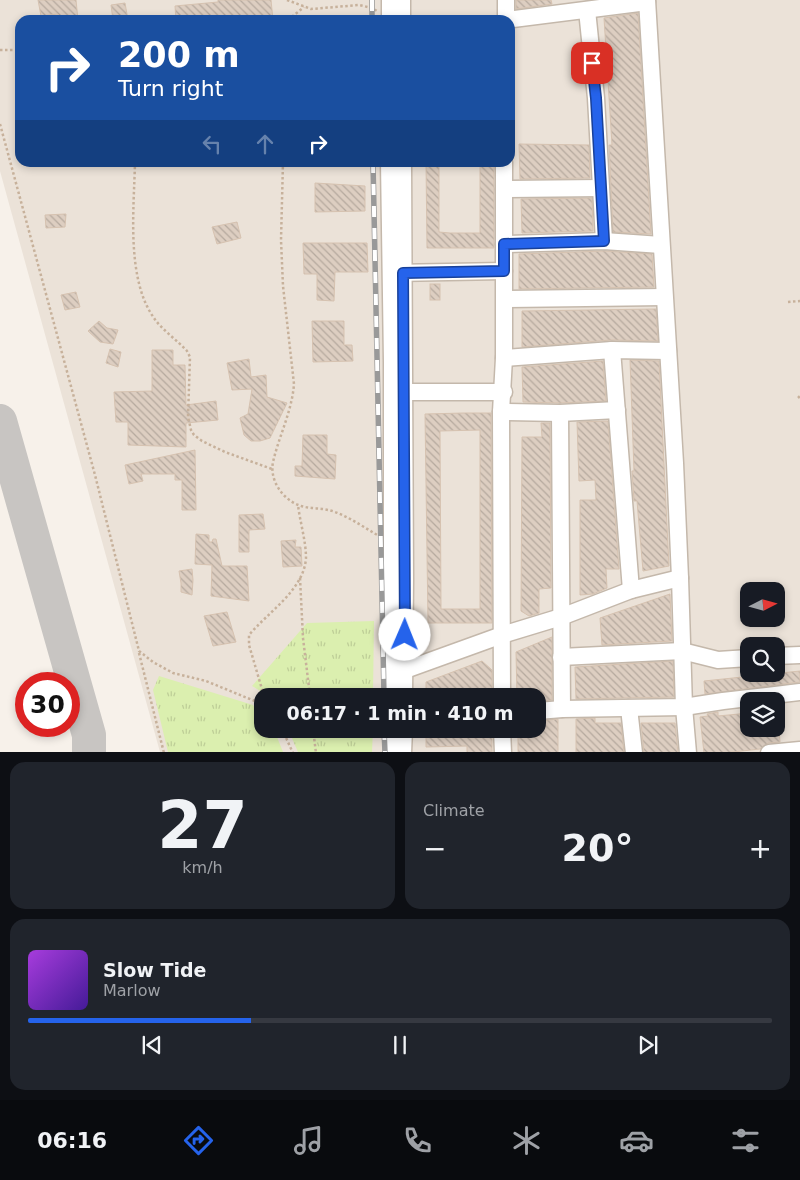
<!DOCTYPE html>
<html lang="en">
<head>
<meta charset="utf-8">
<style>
  :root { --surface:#171b24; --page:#20242c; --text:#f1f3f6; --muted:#9ea1a6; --line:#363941; --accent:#2563eb }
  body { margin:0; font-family:"DejaVu Sans",sans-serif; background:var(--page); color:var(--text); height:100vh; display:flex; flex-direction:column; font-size:19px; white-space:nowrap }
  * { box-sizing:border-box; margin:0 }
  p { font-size:16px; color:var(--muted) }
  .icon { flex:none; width:28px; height:28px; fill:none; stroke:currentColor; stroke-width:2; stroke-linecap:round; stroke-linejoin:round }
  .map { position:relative; height:752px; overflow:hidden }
  .panel { display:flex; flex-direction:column; gap:10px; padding:10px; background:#0d0f14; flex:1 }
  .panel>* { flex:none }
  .guide { position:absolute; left:15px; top:15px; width:500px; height:152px; border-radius:15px; box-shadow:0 2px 8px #0003; background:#1a4fa0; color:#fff; overflow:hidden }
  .needle { width:32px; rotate:84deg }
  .controls { position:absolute; left:740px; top:582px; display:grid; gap:10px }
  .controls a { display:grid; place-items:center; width:45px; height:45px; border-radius:10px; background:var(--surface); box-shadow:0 2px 8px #0003; font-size:25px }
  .speed { position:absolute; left:15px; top:672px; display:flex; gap:10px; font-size:25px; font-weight:700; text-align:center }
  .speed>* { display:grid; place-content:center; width:65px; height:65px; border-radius:50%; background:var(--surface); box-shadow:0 2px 8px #0003; line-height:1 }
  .speed .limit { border:8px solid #d22; background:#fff; color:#111 }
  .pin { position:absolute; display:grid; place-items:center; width:42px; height:42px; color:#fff; margin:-21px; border-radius:10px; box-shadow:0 2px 8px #0006 }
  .me { position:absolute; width:55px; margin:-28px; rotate:1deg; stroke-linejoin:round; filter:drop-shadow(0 0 4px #0008) }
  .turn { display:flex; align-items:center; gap:18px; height:105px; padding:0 20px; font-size:22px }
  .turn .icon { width:65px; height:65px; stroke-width:2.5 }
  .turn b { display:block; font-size:35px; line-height:42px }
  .lanes { display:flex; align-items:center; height:48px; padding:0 20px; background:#0003; justify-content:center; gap:25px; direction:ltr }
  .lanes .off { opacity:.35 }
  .big { font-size:38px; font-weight:800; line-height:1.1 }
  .panel .card { flex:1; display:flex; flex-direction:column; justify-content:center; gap:8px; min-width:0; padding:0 18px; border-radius:15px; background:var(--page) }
  .panel .dial { align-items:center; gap:0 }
  .dial b { font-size:65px; line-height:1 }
  .song { display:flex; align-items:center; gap:15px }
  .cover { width:60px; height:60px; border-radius:8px; background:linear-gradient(135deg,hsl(280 70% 55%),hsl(260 70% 35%)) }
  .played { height:5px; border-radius:2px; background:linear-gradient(90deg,var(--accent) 30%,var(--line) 30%) }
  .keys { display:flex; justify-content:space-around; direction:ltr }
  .heat { display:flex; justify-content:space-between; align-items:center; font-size:28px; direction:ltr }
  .panel .tiles { flex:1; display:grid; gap:10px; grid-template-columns:1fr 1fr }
  .card:last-child { grid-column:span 2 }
  .trip { position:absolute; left:254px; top:688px; width:292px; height:50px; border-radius:15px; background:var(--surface); box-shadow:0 2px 8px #0003; font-weight:800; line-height:50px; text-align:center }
  .tabs { display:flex; height:80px; justify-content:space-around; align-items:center; background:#090b0e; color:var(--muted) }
  .tabs .icon { width:35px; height:35px }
  .tabs .active { color:var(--accent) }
  .tabs b { font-size:22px; color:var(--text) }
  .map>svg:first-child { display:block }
  .residential { fill:#ebe2d8; fill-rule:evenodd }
  .grass { fill:url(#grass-tufts) }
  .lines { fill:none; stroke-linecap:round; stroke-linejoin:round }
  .taxiway { stroke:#c8c5c2; stroke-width:34 }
  .building { fill:url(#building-back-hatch); stroke:#d6c2b0; fill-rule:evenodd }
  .minor-casing { stroke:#c4b8ab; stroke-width:19 }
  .path { stroke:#c7b19b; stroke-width:2.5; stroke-dasharray:2.5 2.5; stroke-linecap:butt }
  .minor { stroke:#fff; stroke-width:16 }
  .rail-casing { stroke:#999; stroke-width:5.5 }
  .rail { stroke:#fff; stroke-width:4; stroke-dasharray:11; stroke-linecap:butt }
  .route-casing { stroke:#184099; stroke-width:12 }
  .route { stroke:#2563eb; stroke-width:9 }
</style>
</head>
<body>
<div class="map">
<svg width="800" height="753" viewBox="0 0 800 753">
  <defs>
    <pattern id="grass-tufts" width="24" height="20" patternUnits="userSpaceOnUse" patternTransform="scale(1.25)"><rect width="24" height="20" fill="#dbefaf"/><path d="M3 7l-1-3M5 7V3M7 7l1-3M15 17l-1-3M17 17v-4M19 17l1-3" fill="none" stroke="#bece97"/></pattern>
    <pattern id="building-back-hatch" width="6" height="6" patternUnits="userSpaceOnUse" patternTransform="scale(1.25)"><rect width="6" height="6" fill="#ddcec1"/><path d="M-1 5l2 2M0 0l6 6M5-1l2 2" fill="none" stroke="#b5a99e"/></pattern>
  </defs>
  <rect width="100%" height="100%" fill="#f7f1ea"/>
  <path class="residential" d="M0 0H800V752H160L0 171ZM20 20H510V162H20ZM749 591H776V619H749ZM749 646H776V674H749ZM262 696H538V729H262ZM749 701H776V729H749Z"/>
  <g class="grass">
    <polygon points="374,621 373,696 269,696 252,686 307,623"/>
    <polygon points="159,676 253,705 262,717 262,729 271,729 277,737 283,752 168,752 153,690"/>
    <polygon points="288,729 373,729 372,752 298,752"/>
  </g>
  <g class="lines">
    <polyline class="taxiway" points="0,421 89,735 89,753"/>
  </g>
  <g class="building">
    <polygon points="38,0 76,0 78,20 59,20 58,14 41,16"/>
    <polygon points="218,0 271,0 273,20 176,20 175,6 218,2"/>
    <polygon points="516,0 551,0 552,4 516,9"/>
    <polygon points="125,3 128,20 113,20 111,5"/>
    <polygon points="638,13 651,234 613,232 609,145 612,145 604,18"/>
    <polygon points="519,144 589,145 590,178 520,179"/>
    <polygon points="426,162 439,162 439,232 450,233 480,233 480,162 494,162 494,248 427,248"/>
    <polygon points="315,183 365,186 365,211 315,212"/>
    <polygon points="592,198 593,231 522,233 521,199"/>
    <polygon points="66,214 65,227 46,228 45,215"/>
    <polygon points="237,222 241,238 217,244 212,227"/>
    <polygon points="303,243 367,243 368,272 335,272 334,301 317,300 317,274 304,274"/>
    <polygon points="604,251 652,254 654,287 519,289 519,254"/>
    <rect x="430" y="284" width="10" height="16"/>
    <polygon points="76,292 80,307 65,310 61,295"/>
    <polygon points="656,309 658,341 611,340 522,347 522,311"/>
    <polygon points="99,321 107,328 118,330 113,344 100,342 88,331"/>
    <polygon points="312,321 344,321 344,345 352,345 353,361 313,362"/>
    <polygon points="110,349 121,352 118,367 106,363"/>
    <polygon points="152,350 173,350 173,365 185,365 186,405 216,401 218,420 186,423 186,447 128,445 128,422 116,422 114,392 152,391"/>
    <polygon points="249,359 251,377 266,375 267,397 287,403 270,438 260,441 251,441 244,435 240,418 248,414 252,389 232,390 227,363"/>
    <polygon points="630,360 659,361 669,566 643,571 637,501 634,501 632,471 634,471"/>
    <polygon points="603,361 606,401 560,403 523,402 522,367"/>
    <path d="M464 413H491L492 623H428L425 414ZM480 430V609H441L440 431Z"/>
    <polygon points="608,421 619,569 606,569 607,588 593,594 580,595 580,500 596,500 595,480 579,481 577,422"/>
    <polygon points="541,423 550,423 551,588 539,589 539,613 529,616 521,611 522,437 542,437"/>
    <polygon points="303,435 327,435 327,454 336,455 335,479 295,476 295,466 302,466"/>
    <polygon points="195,450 196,510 182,510 182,480 175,480 175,474 141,474 143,481 129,484 125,465"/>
    <polygon points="263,514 265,529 249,530 249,552 239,552 239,515"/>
    <polygon points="196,534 209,535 209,542 212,542 213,539 216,539 222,566 247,566 249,601 211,596 212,565 195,564"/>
    <polygon points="296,540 295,547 301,547 302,566 283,567 281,541"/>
    <polygon points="192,569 193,580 192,595 181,592 181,583 179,571"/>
    <polygon points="670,594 672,641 602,645 600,618"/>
    <polygon points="227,612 236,642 213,646 204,616"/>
    <polygon points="552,637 552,700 538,701 538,696 517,696 516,652"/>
    <polygon points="482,661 492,670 492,696 467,696 467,693 453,696 426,696 426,682"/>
    <polygon points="673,661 674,697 576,699 575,667"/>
    <polygon points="800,671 800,682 705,694 704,681"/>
    <polygon points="718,712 718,716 749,713 749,729 779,729 780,742 768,743 760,749 724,753 704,753 700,717 708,716 707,714"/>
    <polygon points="595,718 595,723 621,723 624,753 576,753 576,719"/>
    <polygon points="558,719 558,753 518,753 518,729 538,729 538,721"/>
    <polygon points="641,723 675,723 678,753 644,753"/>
    <polygon points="426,729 492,729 492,753 467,753 467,746 426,747"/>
  </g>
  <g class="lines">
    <g class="minor-casing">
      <g id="minor">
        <polyline points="402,0 402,20"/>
        <polyline points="506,0 506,20"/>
        <polyline points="647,0 675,463 680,578 684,707 688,753"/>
        <polyline points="587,10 596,98 604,241"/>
        <polyline points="390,20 390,0"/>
        <polyline points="506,20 647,2"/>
        <polyline points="389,162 392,362 392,696"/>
        <polyline points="403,162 405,580 404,696"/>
        <polyline points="504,189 601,188"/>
        <polyline points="504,244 604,241 661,245"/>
        <polyline points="392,273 504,271"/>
        <polyline points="505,299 664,297"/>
        <polyline points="612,350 631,590"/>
        <polyline points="504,358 612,350 668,351"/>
        <polyline points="394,392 504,392"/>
        <polyline points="501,412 560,413 617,410"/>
        <polyline points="560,413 562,709"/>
        <polyline points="776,656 800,655"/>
        <polyline points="561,657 682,651 718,660 749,658"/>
        <polyline points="394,674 502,635 561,617 631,590 680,578"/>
        <polyline points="502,696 501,412 504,358 504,162"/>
        <polyline points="629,708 634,753"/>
        <polyline points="538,711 562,709 684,707 723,701 800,692"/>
        <polyline points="502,729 503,753"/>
        <polyline points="392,753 392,729"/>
        <polyline points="403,753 404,729"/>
        <polyline points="769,753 800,750"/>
      </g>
    </g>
    <g class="path">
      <polyline points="287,0 311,9 359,5 372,8 377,11"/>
      <polyline points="288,20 304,7"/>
      <polyline points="0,50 20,50"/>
      <polyline points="0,124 95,475 139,651 153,662 173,673 206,681 262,704"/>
      <path d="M135 162C134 209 126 279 154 318 162 330 177 340 187 351L190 357 188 417 191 430 194 435 202 441 225 452 272 469"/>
      <path d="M283 162 281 240 283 286 294 384C292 411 279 436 273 462 269 482 285 503 305 507 315 509 325 508 335 512 351 518 365 528 379 536"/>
      <polyline points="788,302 800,301"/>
      <polyline points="798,398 800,396"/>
      <polyline points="300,578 303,638 310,696"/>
      <polyline points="139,653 164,753"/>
      <path d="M264 696 249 645V635C268 612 304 590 306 558 306 541 300 522 298 505"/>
      <polyline points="282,729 293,753"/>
      <polyline points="313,729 316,753"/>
    </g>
    <use href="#minor" class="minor"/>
    <g class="rail-casing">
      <g id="rail">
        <polyline points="372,0 372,20"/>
        <polyline points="373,162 384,696"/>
        <polyline points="384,729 385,753"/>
      </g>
    </g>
    <use href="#rail" class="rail"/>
  </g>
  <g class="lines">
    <g class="route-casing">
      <polyline id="route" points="405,635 403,273 504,271 504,244 604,241 596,98 592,63"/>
    </g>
    <use href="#route" class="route"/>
  </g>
</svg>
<div class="controls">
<a><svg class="needle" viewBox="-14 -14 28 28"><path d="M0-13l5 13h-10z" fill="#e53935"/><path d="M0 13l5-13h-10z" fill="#9ea1a6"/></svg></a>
<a><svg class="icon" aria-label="search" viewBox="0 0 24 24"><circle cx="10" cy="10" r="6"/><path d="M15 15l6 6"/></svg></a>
<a><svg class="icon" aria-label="layers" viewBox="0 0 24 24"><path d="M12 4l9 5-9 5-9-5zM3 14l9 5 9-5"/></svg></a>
</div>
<div class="speed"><div class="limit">30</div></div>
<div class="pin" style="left:592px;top:63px;background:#d93025"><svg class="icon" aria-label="arrive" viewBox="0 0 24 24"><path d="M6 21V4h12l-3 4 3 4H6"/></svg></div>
<svg class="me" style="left:405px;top:635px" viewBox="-20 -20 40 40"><circle r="19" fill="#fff"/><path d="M0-13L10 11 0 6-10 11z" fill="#2563eb"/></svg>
<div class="trip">06:17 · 1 min · 410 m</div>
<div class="guide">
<div class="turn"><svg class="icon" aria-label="right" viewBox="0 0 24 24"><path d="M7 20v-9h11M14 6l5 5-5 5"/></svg><div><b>200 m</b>Turn right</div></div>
<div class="lanes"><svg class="icon off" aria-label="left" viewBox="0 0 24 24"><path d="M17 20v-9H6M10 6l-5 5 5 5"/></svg><svg class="icon off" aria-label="ahead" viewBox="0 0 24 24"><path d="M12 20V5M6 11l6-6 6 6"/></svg><svg class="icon" aria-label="right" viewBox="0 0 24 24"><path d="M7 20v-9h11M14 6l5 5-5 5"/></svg></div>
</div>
</div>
<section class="panel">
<div class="tiles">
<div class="card dial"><b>27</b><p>km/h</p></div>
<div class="card"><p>Climate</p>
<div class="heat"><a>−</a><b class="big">20°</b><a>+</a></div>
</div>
<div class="card">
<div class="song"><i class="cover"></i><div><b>Slow Tide</b><p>Marlow</p></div></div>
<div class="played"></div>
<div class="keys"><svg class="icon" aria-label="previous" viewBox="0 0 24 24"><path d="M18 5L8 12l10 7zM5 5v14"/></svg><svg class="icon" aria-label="pause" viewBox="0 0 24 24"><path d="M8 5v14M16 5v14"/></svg><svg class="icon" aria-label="next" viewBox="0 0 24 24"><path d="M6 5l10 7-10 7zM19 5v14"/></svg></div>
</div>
</div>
</section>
<nav class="tabs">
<b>06:16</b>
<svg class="icon active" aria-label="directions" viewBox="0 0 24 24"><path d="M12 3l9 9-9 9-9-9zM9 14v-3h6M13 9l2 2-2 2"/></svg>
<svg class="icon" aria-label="music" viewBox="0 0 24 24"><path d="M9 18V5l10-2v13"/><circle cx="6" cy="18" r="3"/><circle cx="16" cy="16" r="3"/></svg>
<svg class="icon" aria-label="phone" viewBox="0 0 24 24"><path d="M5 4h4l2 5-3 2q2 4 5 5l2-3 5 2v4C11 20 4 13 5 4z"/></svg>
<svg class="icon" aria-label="climate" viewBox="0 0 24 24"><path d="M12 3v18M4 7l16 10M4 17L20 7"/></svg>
<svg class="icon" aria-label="car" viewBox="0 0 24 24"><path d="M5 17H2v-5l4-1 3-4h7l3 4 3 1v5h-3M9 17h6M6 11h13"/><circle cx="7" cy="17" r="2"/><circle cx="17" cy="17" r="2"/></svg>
<svg class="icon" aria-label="filters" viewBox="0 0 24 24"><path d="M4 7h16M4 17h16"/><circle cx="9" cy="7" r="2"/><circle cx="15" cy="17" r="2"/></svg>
</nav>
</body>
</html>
